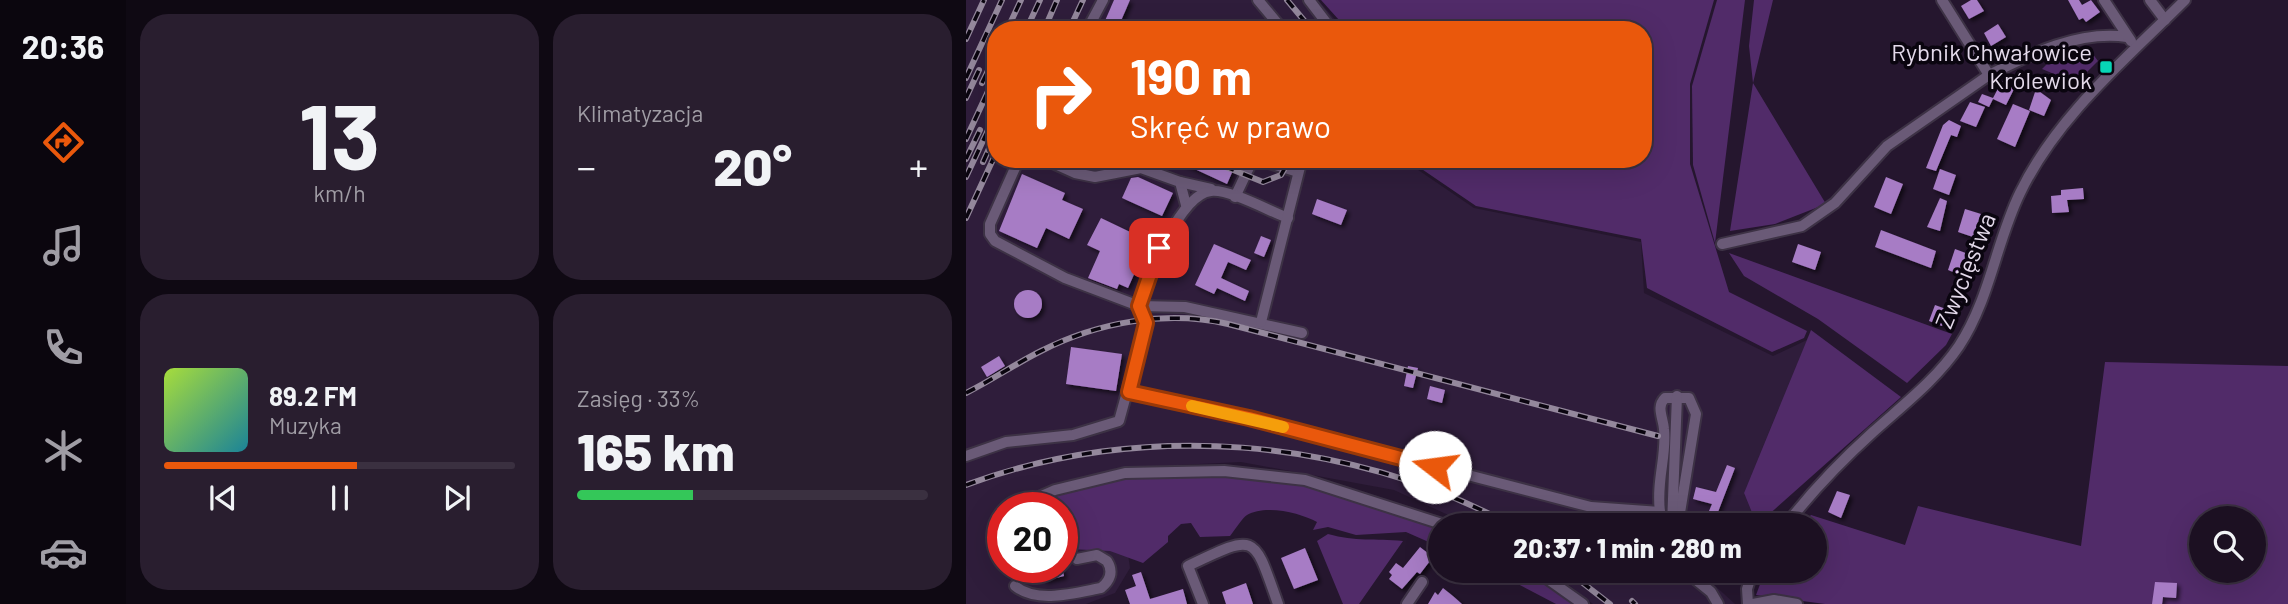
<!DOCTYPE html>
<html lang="pl">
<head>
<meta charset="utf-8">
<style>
  :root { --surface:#1c1022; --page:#291e2f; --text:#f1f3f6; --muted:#a09da5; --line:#3a3040; --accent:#ea580c }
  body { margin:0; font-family:Barlow,sans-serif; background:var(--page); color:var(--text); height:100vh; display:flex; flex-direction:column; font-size:26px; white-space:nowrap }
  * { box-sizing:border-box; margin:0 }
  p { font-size:23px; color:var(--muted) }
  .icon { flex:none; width:38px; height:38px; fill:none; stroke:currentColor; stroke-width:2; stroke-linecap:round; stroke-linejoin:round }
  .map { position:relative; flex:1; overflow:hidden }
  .sheet { display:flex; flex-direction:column; gap:14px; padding:14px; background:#0f0913; width:840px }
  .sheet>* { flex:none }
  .hud { position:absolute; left:21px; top:21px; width:665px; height:147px; border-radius:28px; box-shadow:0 7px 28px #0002,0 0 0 2px var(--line); background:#ea580c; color:#fff; overflow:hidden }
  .fabs { position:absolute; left:1223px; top:506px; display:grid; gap:14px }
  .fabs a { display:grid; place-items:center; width:77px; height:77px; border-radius:50%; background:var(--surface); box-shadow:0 7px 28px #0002,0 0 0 2px var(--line); font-size:35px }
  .speed { position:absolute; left:21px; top:492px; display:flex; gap:14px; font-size:35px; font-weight:700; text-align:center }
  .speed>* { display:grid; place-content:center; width:91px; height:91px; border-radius:50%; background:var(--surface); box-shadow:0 7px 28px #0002,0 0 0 2px var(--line); line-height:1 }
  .speed .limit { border:10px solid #d22; background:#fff; color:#111 }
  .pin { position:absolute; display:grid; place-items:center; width:60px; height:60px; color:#fff; margin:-30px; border-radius:14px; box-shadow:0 4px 10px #0006 }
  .me { position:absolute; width:77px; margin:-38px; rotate:285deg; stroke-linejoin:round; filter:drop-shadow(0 0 5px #0008) }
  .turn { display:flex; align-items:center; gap:24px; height:147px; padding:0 28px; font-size:32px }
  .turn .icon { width:91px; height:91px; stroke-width:2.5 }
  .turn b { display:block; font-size:49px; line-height:60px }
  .big { font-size:52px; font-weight:800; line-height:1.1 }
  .sheet .widget { flex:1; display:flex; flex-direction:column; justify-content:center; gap:10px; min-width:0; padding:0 24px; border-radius:28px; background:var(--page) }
  .sheet .dial { align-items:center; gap:0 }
  .dial b { font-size:91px; line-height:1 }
  .song { display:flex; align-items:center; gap:21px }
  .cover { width:84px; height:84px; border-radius:10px; background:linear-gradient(135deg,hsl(80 70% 55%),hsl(190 70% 35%)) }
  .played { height:7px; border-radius:4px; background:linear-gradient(90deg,var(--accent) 55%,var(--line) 55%) }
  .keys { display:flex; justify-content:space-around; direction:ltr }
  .heat { display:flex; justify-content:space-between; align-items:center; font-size:38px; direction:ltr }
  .charge { height:10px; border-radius:5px; background:linear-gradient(90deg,#34c759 33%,var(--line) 0) }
  .sheet .tiles { flex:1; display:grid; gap:14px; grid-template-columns:repeat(2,1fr) }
  .trip { position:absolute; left:462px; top:513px; width:399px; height:70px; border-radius:35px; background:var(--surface); box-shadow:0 7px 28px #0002,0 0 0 2px var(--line); font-weight:800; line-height:70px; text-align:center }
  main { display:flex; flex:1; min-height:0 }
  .tabs { display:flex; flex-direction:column; width:126px; justify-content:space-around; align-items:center; background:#0b060e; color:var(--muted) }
  .tabs .icon { width:49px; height:49px }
  .tabs .active { color:var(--accent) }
  .tabs b { font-size:32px; color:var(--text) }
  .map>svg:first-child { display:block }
  .built { fill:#2f1d3b; fill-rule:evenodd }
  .green { fill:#512b69; fill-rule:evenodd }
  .building { fill:#a77cc5; filter:url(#shadow) }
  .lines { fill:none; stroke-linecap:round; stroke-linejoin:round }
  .minor-casing { stroke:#3d3245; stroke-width:14 }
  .minor { stroke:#6a5a77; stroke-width:10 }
  .rail-casing { stroke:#94889c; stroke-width:6 }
  .rail { stroke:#0a050f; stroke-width:3.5; stroke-dasharray:10; stroke-linecap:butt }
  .route-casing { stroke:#983908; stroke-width:18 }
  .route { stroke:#ea580c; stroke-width:12 }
  .slow { stroke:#f59e0b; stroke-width:12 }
  .poi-dot { fill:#07d5b6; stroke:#0a050f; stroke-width:2.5 }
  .labels { text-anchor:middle; stroke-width:7; stroke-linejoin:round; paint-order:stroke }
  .poi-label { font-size:24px; fill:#e4daeb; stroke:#0a050f; text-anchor:end }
  .street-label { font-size:24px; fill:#e4daeb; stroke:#0a050f }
</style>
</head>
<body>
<main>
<nav class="tabs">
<b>20:36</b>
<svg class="icon active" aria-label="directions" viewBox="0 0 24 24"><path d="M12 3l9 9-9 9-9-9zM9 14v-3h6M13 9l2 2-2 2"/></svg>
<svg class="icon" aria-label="music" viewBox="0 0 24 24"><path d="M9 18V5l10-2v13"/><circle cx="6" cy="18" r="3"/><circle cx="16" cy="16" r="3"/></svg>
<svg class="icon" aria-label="phone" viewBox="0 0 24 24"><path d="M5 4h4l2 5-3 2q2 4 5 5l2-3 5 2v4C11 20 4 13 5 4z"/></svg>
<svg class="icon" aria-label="climate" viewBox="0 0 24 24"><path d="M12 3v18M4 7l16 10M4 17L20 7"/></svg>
<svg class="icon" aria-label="car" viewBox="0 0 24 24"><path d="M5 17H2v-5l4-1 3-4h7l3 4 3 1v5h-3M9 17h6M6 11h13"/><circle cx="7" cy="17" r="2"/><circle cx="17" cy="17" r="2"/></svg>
</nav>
<section class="sheet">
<div class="tiles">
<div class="widget dial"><b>13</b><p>km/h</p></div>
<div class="widget"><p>Klimatyzacja</p>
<div class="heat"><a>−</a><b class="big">20°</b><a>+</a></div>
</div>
<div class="widget">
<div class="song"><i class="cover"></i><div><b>89.2 FM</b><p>Muzyka</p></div></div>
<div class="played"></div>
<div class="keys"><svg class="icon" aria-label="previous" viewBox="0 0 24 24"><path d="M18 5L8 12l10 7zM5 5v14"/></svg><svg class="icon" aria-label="pause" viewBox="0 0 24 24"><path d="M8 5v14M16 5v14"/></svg><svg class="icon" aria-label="next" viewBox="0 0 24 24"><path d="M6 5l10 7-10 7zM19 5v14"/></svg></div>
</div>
<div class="widget"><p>Zasięg · 33%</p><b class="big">165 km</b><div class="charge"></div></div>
</div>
</section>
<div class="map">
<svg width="1322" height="604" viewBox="0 0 1322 604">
  <defs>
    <filter id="shadow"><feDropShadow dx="3" dy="3" stdDeviation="2" flood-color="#0009"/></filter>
  </defs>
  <rect width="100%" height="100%" fill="#25162e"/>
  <g class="built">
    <path d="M0 0H352L378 30H30V159H436L508 208 675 242 678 293 807 356 841 340 778 493 791 525H504L428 490 275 462 149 468 164 568 149 593 120 604H0ZM37 508H96V567H37Z"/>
    <polygon points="585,571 756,571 746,583 769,604 627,604"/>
  </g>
  <g class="green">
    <polygon points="355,0 748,0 724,84 724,164 763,292 841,331 838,338 806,352 681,288 675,239 510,206 441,159 677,159 677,30 382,30"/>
    <polygon points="751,0 779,0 749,243 727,165 726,86"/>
    <polygon points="788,0 807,0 787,83 860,204 809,224 764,231 787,83 783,46"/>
    <polygon points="1123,49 1132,61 1110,83 1076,69 1089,56"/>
    <polygon points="763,253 986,334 980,345 941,383 852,319 778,276"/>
    <polygon points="845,330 935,397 791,525 778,493"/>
    <path d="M1139 362 1322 366V604H859L790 595 799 571 849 570V525H835L845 515 939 545 952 506 1115 546ZM1236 518H1288V570H1236Z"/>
    <path d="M244 475 341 485 474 528V547L440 532 390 535 362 527 347 530 351 522C335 513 299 504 281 515 276 518 269 530 264 536L234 537 225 523 215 524 202 536V542L177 563 144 551 105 549 96 523V508L91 507 88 497 159 477Z"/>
    <path d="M362 534C390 542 408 538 437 541L393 604H377L351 541Z"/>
    <polygon points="527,571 559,571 614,604 590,604"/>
  </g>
  <g class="building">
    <polygon points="148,0 164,0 151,30 135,30"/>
    <polygon points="1005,0 1011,0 1018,11 1003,19 995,6"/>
    <polygon points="1102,0 1113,0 1116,5 1125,0 1134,12 1120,22 1117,18 1113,20"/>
    <polygon points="1032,24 1040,37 1025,46 1018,33"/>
    <polygon points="1036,81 1049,87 1040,105 1027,99 1023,107 1012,102 1016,94 1027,98"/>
    <polygon points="1070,89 1085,100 1078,116 1063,110"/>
    <polygon points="1004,102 1019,107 1010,127 994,121"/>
    <polygon points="1047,104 1064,111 1049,147 1031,139"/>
    <polygon points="983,120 995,126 991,137 985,135 970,171 960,168 977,125"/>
    <polygon points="207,159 272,159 261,184"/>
    <polygon points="974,169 990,175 983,195 967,189"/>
    <polygon points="56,174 99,193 96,200 117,209 103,239 80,228 71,248 33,231"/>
    <polygon points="172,177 207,193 196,216 156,198 165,178"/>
    <polygon points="920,177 937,184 925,214 908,207"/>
    <polygon points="1117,188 1118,199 1101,200 1103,212 1086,213 1085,196 1095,195 1095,190"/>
    <polygon points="974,198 981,201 974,231 961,227"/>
    <polygon points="351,199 381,210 375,225 346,214"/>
    <polygon points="999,209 1015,214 1007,237 992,232"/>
    <polygon points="135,218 183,241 162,288 153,284 151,289 122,278 134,251 121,245"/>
    <polygon points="915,230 970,251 965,268 909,247"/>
    <polygon points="295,236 305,240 298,257 288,253"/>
    <polygon points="248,244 285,260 280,270 262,262 255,278 283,291 279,301 251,288 248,294 229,285"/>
    <polygon points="832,244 855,252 849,270 826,262"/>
    <polygon points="989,249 1005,255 997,276 982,270"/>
    <circle cx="62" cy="304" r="14"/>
    <polygon points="969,305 980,309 976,326 963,321"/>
    <polygon points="105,347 156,354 150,391 100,384"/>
    <polygon points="33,356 39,366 21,377 15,367"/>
    <polygon points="442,366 452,368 447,388 438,386"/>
    <polygon points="464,386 479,390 476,403 461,399"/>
    <polygon points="761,465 769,468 747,525 737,525 746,504 727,499 730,487 750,492"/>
    <polygon points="871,491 884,495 875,518 862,512"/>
    <polygon points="454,547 467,557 454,574 451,572 436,589 423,579 426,575 423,572 430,563 437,568"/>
    <polygon points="339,548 352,580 328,589 315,558"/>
    <polygon points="74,567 96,567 98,576 78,581"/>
    <polygon points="175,572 184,599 217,589 221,604 164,604 159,590 170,586 166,575"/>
    <polygon points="1189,582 1211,583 1210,598 1197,597 1196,604 1186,604"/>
    <polygon points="280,583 287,604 260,604 256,592"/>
    <polygon points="477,588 487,596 496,604 462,604 469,592 472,595"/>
  </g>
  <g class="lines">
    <g class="minor-casing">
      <g id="minor">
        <polyline points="292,0 317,30"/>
        <polyline points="343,0 366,30"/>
        <path d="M976 0 1023 75C1065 54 1113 30 1161 37"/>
        <polyline points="1138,0 1165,41"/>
        <polyline points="1184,0 1199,20"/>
        <polyline points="121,30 137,0"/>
        <polyline points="78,159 109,173 129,177 175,168 214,182 220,205"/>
        <polyline points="290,159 332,172"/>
        <polyline points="214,182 245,189"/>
        <polyline points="269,197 287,159"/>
        <path d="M322 218C303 211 264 189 245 191 214 194 181 278 173 306L219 307 336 333"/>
        <polyline points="756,244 836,226 869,203 921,146 1023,75"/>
        <polyline points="295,322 336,159"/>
        <polyline points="163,392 283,418 625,507 694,512 697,525"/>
        <polyline points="0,456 40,442 107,435 153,421 180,323 173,306 99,278 29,241 24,234 24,224 53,159"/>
        <polyline points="48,508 89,490 159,473 258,471 339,480 479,525"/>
        <path d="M694 512C690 480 701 456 698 429 697 417 690 407 699 398H723L730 414 712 525"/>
        <polyline points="37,516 28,539 37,563"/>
        <polyline points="706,525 711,396"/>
        <path d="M820 525C846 491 875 461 907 432 937 405 970 380 993 346 1024 299 1030 242 1054 193 1091 116 1160 59 1219 0"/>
        <polyline points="569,570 617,604"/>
        <polyline points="718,570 745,592 752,604"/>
        <path d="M49 586C71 604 109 593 135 588 144 581 148 572 141 561L131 555 111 559"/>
        <path d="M237 604 222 566C291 533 287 533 312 604"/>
        <polyline points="441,604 456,582"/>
        <polyline points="782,604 781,589 787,570"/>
        <polyline points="787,604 808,600 831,604"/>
      </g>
    </g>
    <use href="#minor" class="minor"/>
    <g class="rail-casing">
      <g id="rail">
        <polyline points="321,0 346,30"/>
        <polyline points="41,30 55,0"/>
        <polyline points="60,30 74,0"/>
        <polyline points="78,30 91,0"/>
        <polyline points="103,30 117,0"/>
        <polyline points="0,39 18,0"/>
        <polyline points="0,78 36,0"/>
        <polyline points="16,83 30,54"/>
        <polyline points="0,98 13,70"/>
        <polyline points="0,139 30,74"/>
        <polyline points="0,159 14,130"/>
        <polyline points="240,159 297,182 315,175 324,159"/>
        <polyline points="17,162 30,133"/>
        <polyline points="0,177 30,113"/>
        <polyline points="0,218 30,153"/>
        <path d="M0 393C26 380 49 364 75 351 132 322 200 310 262 324L692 436"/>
        <path d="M0 485C174 420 382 437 545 525"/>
        <polyline points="600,570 644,604"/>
        <polyline points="666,601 669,604"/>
      </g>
    </g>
    <use href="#rail" class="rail"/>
  </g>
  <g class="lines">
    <g class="route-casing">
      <polyline id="route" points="193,248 173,306 180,323 163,392 283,418 469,467"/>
    </g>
    <use href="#route" class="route"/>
    <polyline class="slow" points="226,406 317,427"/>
  </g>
  <rect class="poi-dot" x="1133" y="60" width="14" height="14" rx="3.5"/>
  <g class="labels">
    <g class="poi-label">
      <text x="1126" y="61">Rybnik Chwałowice<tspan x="1126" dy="28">Królewiok</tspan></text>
    </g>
    <g class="street-label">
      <text transform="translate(1000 271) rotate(-68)" y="8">Zwycięstwa</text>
    </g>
  </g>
</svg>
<div class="fabs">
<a><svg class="icon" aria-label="search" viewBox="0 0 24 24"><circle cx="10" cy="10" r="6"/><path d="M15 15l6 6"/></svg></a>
</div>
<div class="speed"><div class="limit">20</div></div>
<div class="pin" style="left:193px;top:248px;background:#d93025"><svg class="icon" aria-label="arrive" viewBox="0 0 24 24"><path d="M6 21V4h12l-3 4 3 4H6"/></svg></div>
<svg class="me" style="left:469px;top:467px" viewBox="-20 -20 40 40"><circle r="19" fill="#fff"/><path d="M0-13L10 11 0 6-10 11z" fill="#ea580c"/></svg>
<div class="trip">20:37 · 1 min · 280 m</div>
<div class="hud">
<div class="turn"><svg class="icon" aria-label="right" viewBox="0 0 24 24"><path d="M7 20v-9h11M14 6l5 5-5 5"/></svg><div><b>190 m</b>Skręć w prawo</div></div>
</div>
</div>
</main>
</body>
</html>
